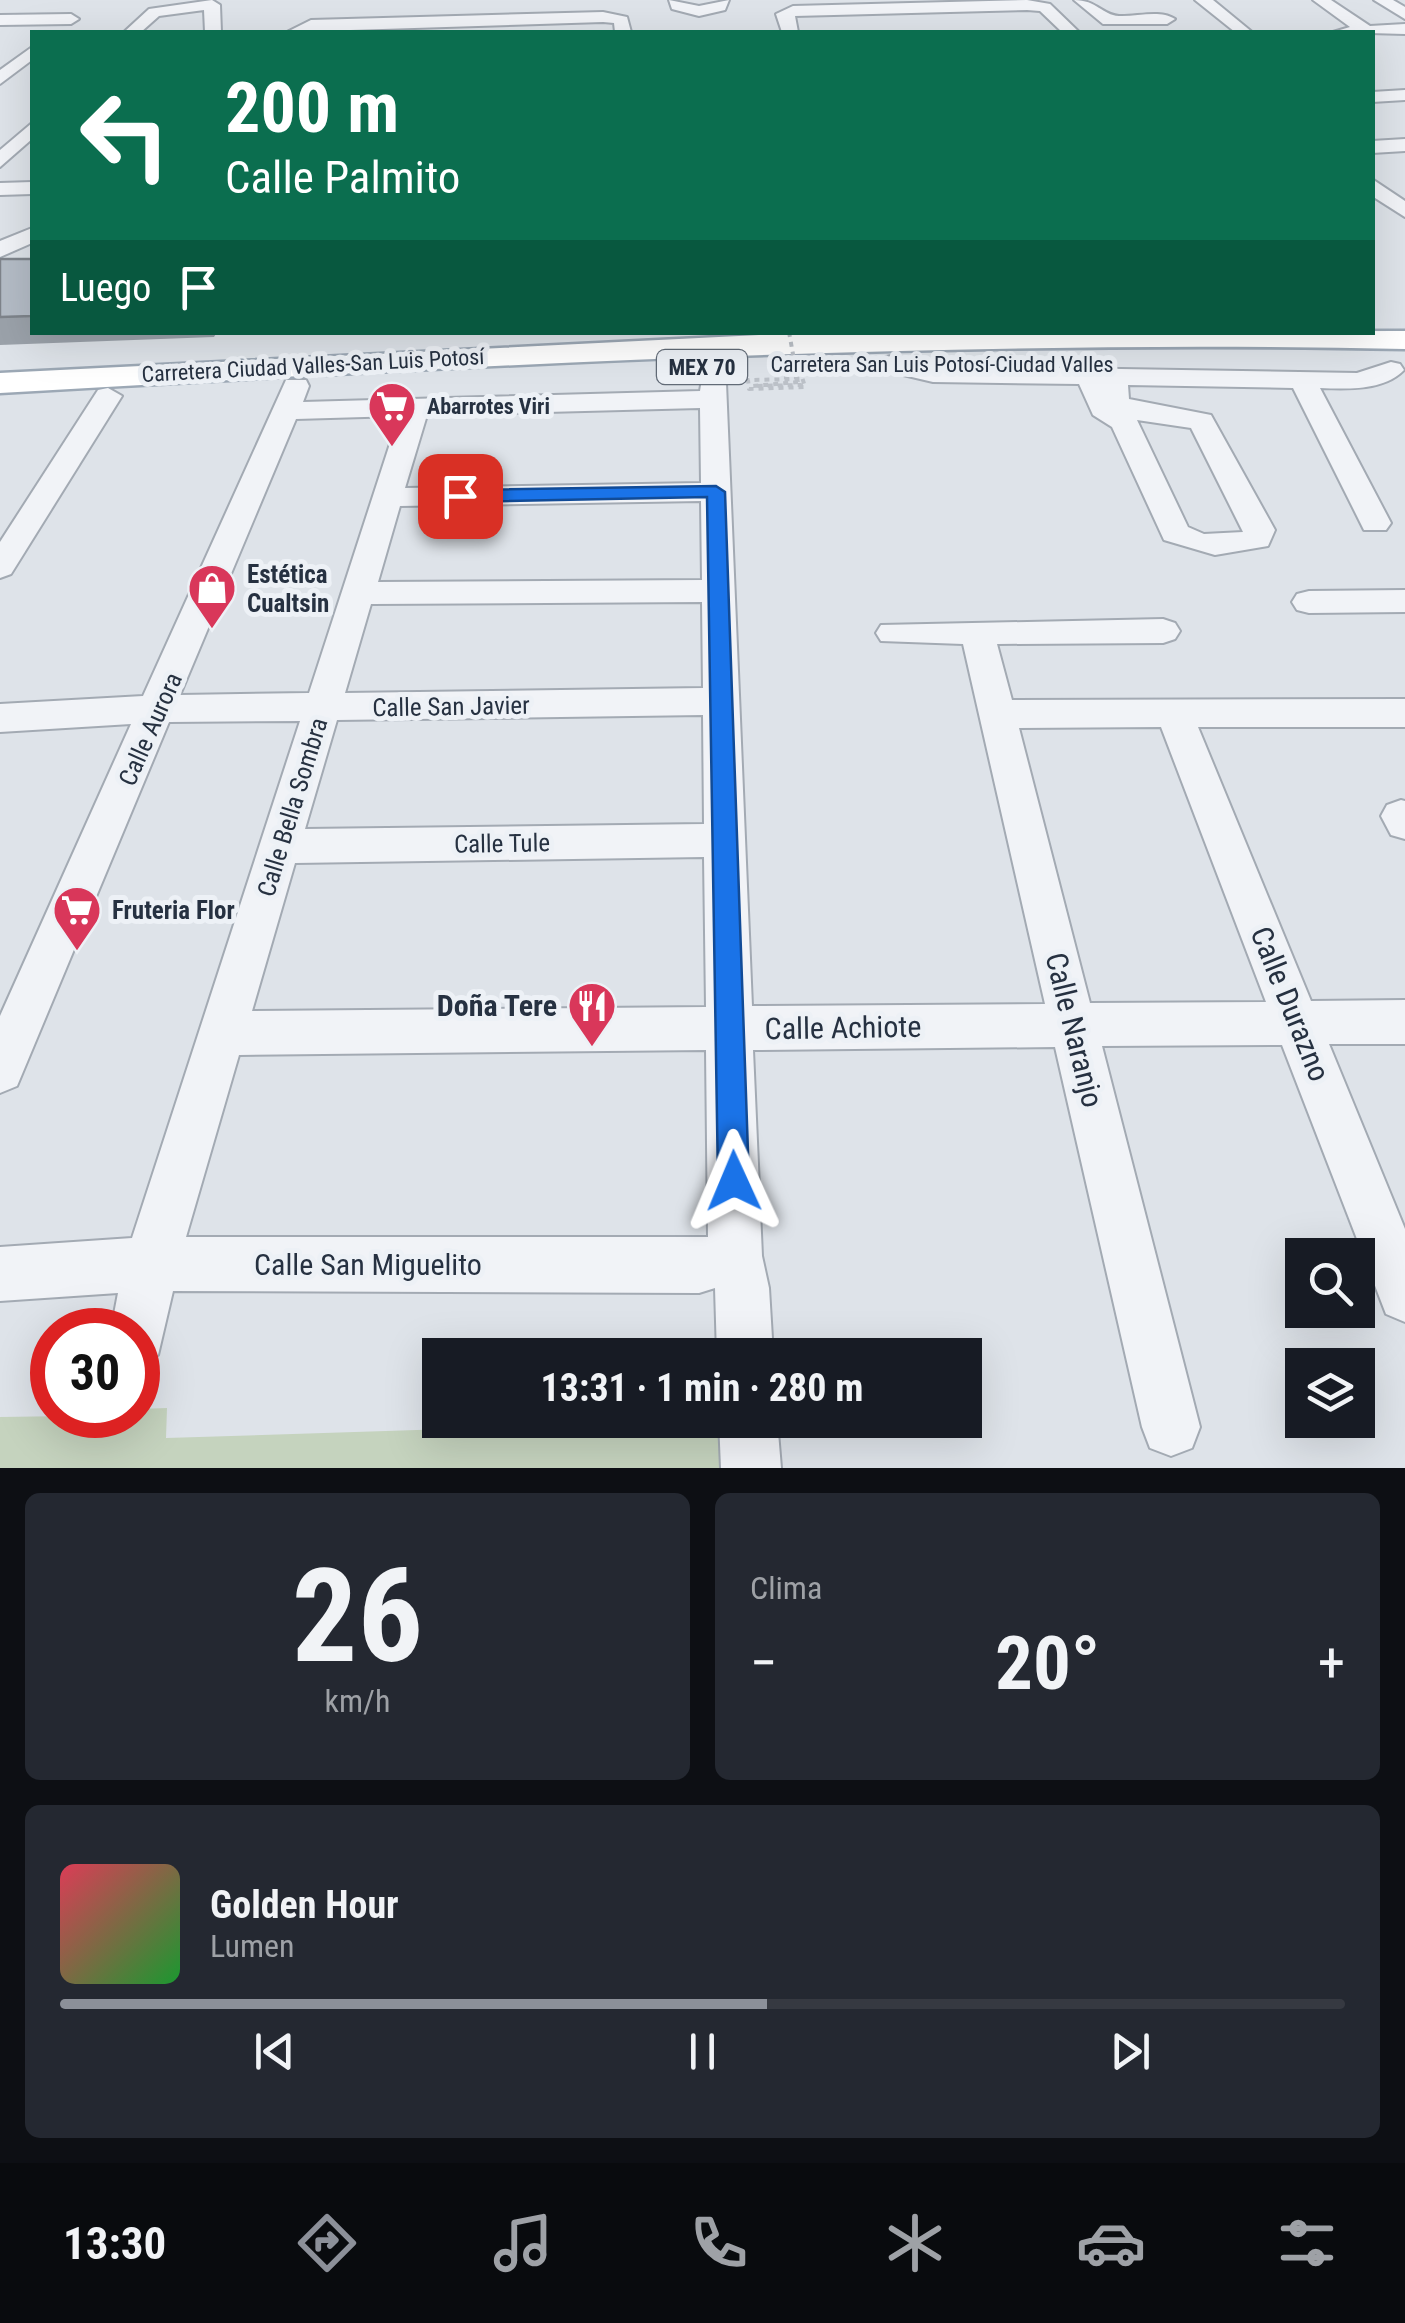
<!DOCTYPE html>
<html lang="es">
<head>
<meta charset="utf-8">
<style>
  :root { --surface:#171b24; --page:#242831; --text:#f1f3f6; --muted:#9ea1a6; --line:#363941; --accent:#8c9099 }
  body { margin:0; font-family:"Roboto Condensed",sans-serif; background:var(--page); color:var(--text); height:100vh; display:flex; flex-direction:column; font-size:38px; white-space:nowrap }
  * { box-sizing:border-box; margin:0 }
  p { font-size:32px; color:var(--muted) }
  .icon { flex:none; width:55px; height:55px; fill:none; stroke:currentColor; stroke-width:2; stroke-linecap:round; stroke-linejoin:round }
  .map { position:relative; height:1468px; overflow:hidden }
  .sheet { display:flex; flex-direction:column; gap:25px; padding:25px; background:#0d0f14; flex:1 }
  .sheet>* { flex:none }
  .banner { position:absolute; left:30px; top:30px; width:1345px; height:305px; border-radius:0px; box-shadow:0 10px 40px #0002; background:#0b6e4f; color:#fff; overflow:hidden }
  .tools { position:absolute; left:1285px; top:1238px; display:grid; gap:20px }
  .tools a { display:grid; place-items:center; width:90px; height:90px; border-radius:0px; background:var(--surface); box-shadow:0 10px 40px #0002; font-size:50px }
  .speed { position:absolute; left:30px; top:1308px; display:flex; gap:20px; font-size:50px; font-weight:700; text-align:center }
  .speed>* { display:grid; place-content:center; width:130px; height:130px; border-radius:50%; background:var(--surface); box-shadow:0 10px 40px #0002; line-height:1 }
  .speed .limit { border:15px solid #d22; background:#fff; color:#111 }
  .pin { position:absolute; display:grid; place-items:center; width:85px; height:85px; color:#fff; margin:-42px; border-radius:20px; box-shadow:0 5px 15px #0006 }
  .me { position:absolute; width:110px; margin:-55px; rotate:359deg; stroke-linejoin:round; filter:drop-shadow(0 0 8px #0008) }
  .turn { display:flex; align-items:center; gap:35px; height:210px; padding:0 30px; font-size:45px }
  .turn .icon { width:130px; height:130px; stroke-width:2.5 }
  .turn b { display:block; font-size:70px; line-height:85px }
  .then { display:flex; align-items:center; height:95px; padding:0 30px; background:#0003; gap:20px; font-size:38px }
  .big { font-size:75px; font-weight:700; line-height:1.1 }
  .sheet .card { flex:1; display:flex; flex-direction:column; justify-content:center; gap:15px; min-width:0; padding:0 35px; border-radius:15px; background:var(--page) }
  .sheet .dial { align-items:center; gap:0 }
  .dial b { font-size:130px; line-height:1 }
  .song { display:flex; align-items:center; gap:30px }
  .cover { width:120px; height:120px; border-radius:15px; background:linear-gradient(135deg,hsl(350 70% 55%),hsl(130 70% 35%)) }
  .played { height:10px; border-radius:5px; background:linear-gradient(90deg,var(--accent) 55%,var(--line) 55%) }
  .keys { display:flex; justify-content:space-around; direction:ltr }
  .heat { display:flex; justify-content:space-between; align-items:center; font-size:55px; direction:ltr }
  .sheet .tiles { flex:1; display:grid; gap:25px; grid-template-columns:1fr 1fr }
  .card:last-child { grid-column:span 2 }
  .trip { position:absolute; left:422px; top:1338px; width:560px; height:100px; border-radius:0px; background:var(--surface); box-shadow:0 10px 40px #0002; font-weight:700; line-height:100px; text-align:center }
  .dock { display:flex; height:160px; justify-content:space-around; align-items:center; background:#090b0e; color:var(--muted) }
  .dock .icon { width:70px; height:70px }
  .dock .on { color:var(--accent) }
  .dock b { font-size:45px; color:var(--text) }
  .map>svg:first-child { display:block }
  .green { fill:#c5d3be }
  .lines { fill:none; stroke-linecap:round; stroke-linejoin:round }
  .minor-casing { stroke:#a3aab3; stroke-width:4 }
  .major-casing { stroke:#9ca8b5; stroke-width:5 }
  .path { stroke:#bcc1c8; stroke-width:4; stroke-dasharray:5 5; stroke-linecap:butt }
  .minor { fill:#f1f3f7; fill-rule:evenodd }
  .major { fill:#fff; fill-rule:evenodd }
  .path-bridge { stroke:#bcc1c8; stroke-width:4; stroke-dasharray:5 5; stroke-linecap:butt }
  .wall { fill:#9ba2aa }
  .building { fill:#b4bcc6; stroke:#7e848b; stroke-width:2.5 }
  .route { fill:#1a73e8; stroke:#114b97; stroke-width:2.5 }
  .labels { text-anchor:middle; stroke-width:10; stroke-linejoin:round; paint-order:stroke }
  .far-street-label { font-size:22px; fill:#263141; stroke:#edf1f6 }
  .shield { fill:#edf1f6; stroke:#626b77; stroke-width:2.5 }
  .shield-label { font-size:22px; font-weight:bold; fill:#263141 }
  .far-poi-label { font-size:22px; font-weight:bold; fill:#263141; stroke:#edf1f6; text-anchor:start }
  .poi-label { font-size:25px; font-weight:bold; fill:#263141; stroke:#edf1f6; text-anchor:start }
  .street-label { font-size:25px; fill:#263141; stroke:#edf1f6 }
  .near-street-label { font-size:30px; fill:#263141; stroke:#edf1f6 }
  .near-poi-label { font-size:30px; font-weight:bold; fill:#263141; stroke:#edf1f6; text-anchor:end }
</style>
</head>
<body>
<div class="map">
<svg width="1405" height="1468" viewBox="0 0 1405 1468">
  <rect width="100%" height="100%" fill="#dee3e9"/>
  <polygon class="green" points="167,1408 166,1438 731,1420 732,1468 0,1468 0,1417 138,1415 138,1409"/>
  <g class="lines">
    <g class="minor-casing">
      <g id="minor">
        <polygon points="212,0 220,5 221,32 205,32 204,10 159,16 141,32 124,32 149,9"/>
        <polygon points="669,0 699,6 729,0 725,10 699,16 672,9"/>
        <polygon points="1027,0 1050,4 1079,32 1062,32 1040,11 1027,10 795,16 798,32 782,32 776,14 793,6"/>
        <path d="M1074 0C1097 0 1102 15 1119 16 1136 17 1160 9 1175 19L1167 24H1103Z"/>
        <polygon points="1195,0 1213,0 1252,32 1235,32"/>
        <polygon points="1313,0 1331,0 1370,26 1405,24 1405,34 1333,32 1350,27"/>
        <polygon points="1374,0 1393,0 1405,7 1405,19"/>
        <polygon points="603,12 627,17 631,32 615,32 614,23 603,22 287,32 311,20"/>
        <polygon points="0,15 71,14 79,19 71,24 0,25"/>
        <polygon points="32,47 32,60 0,84 0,70"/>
        <polygon points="1405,90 1405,100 1372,102 1372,92"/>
        <polygon points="32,123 32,139 0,167 0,150"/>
        <polygon points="1405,139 1405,151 1372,153 1372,141"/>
        <polygon points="1372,179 1405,201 1405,217 1372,196"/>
        <polygon points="32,182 32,194 0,195 0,183"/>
        <polygon points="32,228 32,243 0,257 0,241"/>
        <path d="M891 356 933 366 1357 373 1391 362 1400 364 1404 370C1384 391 1347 389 1320 388L1391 523 1386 530H1364L1293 388 1128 385 1129 399 1211 415 1275 530 1268 546 1215 555 1164 540 1112 427 1093 415 1079 384 933 382 882 370 878 364 882 358ZM1137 420 1191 428 1243 532 1204 534 1188 527Z"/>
        <path d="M717 359 730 367 726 383 752 1006 1045 1004 963 644 881 641 876 633 881 625 1163 619 1175 623 1180 631 1175 639 1163 643 997 644 1012 700 1405 699V727H1198L1311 1001 1405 1000V1044H1329L1405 1229V1322L1386 1314 1282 1045 1102 1046 1200 1427 1192 1448 1171 1456 1150 1448 1142 1427 1055 1047 753 1050 762 1256 769 1288 773 1355H717L715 1288 699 1293 173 1291 158 1355 138 1363V1330H111L118 1293 0 1301V1247L132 1238 300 721 169 722 17 1086 0 1093V1016L131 724 0 732V704L143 696 286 380H306L309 386 303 402 700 391 704 367ZM700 408 701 483 405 488 427 415ZM399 416 309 693 180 695 296 419ZM701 501 702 580 378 582 400 506ZM702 602 703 688 345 693 371 604ZM703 715 704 824 305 829 337 720ZM1161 727 1266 1002 1090 1003 1019 728ZM704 857 706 1007 252 1011 295 863ZM706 1050 708 1237H186L239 1055Z"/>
        <polygon points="108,388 122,396 11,574 0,578 0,542 98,390"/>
        <polygon points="1405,590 1405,612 1309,613 1297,610 1292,602 1297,594 1309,591"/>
        <polygon points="1401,800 1405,801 1405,839 1391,835 1381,816 1387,805"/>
        <polygon points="719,1420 777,1420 781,1468 721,1468"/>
      </g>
    </g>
    <g class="major-casing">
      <path id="major" d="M1405 331V349C936 339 468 366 0 393V373L820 332Z"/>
    </g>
    <polyline class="path" points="782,368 783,377 802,377 805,387 749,389 748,380 800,379 801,385 753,386 798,382"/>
    <use href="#minor" class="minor"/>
    <use href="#major" class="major"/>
    <polyline class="path-bridge" points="789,332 798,382"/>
  </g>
  <polygon class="wall" points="0,259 32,259 32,332 217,332 214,337 0,345"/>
  <polygon class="building" points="0,259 32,259 32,316 0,317"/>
  <polygon class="route" points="716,486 725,492 749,1181 744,1192 734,1197 723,1192 718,1181 707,497 460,502 451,496 460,490"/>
  <defs>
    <g id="supermarket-pin" transform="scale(2.5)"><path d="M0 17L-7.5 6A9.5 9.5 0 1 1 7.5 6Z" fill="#d9375a" stroke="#edf1f6"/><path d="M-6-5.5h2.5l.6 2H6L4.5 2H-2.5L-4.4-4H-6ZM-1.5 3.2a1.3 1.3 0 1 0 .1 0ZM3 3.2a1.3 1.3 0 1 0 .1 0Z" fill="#fff"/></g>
    <g id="shop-pin" transform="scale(2.5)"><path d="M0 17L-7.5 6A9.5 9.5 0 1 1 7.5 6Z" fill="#d9375a" stroke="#edf1f6"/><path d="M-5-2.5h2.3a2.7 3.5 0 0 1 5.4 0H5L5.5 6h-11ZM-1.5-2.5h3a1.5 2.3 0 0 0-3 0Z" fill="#fff"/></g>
    <g id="restaurant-pin" transform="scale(2.5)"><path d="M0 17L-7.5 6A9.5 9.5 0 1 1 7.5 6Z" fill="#d9375a" stroke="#edf1f6"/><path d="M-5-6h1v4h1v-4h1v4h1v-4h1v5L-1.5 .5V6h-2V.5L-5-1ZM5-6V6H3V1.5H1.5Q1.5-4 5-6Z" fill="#fff"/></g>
  </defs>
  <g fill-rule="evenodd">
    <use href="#supermarket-pin" x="392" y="406"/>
    <use href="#shop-pin" x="212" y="588"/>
    <use href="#supermarket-pin" x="77" y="910"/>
    <use href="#restaurant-pin" x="592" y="1006"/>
  </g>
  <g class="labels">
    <g class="far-street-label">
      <text x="942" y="372">Carretera San Luis Potosí-Ciudad Valles</text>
      <text transform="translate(313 365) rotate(-3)" y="8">Carretera Ciudad Valles-San Luis Potosí</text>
    </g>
    <rect class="shield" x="657" y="350" width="90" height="34" rx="8"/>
    <g class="shield-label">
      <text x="702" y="375">MEX 70</text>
    </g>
    <g class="far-poi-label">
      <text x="427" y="414">Abarrotes Viri</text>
    </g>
    <g class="poi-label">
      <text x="247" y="583">Estética<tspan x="247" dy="29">Cualtsin</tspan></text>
      <text x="112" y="919">Fruteria Flor</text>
    </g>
    <g class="street-label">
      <text transform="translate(451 706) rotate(-1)" y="9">Calle San Javier</text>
      <text transform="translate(150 729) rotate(-66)" y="9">Calle Aurora</text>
      <text transform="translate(292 807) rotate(-73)" y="9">Calle Bella Sombra</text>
      <text transform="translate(502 843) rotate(-1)" y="9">Calle Tule</text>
    </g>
    <g class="near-street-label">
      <text transform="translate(1290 1004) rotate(68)" y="10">Calle Durazno</text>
      <text transform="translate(843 1028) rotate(-1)" y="10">Calle Achiote</text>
      <text transform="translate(1074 1030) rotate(76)" y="10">Calle Naranjo</text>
      <text x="368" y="1275">Calle San Miguelito</text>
    </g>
    <g class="near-poi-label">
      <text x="557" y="1016">Doña Tere</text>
    </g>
  </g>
</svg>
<div class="tools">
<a><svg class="icon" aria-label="search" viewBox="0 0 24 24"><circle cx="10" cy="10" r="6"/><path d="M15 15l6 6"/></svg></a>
<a><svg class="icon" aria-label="layers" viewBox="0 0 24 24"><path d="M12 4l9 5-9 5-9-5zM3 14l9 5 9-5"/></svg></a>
</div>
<div class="speed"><div class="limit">30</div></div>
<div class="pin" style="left:460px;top:496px;background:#d93025"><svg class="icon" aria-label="arrive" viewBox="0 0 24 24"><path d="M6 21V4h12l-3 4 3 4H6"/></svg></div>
<svg class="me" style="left:734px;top:1181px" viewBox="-20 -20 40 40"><path d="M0-17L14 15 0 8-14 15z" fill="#1a73e8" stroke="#fff" stroke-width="4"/></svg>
<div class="trip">13:31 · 1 min · 280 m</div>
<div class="banner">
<div class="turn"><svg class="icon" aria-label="left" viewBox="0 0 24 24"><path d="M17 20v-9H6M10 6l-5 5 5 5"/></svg><div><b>200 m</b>Calle Palmito</div></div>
<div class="then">Luego<svg class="icon" aria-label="arrive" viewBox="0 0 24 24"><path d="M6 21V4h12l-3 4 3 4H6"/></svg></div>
</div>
</div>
<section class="sheet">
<div class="tiles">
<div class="card dial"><b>26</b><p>km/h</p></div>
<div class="card"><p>Clima</p>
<div class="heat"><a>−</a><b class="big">20°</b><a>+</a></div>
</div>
<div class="card">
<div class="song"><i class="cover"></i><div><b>Golden Hour</b><p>Lumen</p></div></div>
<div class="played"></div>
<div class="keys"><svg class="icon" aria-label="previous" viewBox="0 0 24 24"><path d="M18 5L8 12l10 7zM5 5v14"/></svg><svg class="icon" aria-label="pause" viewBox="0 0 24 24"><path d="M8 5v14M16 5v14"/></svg><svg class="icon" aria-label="next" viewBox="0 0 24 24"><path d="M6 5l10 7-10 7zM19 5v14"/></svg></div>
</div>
</div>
</section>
<nav class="dock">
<b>13:30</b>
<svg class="icon on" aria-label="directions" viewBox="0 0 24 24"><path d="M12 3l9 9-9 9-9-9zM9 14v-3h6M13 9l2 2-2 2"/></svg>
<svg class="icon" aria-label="music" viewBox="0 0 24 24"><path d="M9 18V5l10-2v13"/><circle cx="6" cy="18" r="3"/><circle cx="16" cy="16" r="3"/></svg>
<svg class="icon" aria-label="phone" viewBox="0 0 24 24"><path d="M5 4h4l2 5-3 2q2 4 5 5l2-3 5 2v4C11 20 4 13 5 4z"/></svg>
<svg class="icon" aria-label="climate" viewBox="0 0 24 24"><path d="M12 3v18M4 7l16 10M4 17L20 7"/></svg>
<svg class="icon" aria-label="car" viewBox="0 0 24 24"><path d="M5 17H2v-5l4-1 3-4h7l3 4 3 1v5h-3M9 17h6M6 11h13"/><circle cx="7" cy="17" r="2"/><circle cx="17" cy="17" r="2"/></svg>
<svg class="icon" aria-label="filters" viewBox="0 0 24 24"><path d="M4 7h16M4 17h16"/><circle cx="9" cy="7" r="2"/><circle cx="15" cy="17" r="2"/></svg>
</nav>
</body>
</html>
